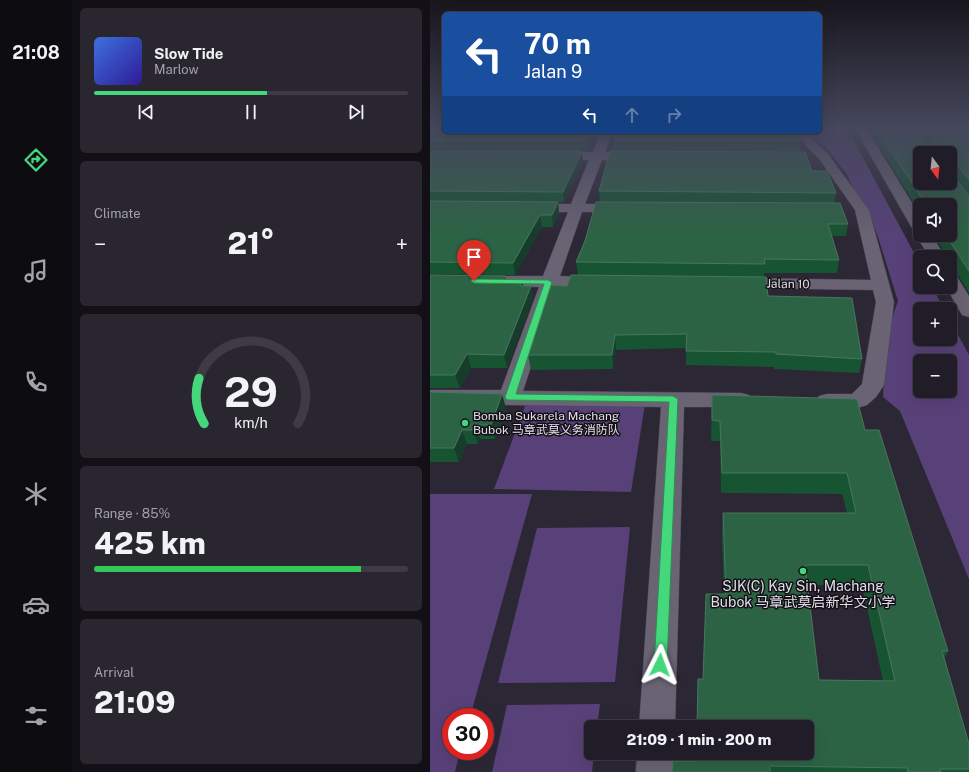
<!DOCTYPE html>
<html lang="en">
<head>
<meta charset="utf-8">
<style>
  :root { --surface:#211d28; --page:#292630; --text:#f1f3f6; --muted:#a2a2a8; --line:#3e3b45; --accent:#44d77b }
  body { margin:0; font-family:"Public Sans","Noto Sans SC",sans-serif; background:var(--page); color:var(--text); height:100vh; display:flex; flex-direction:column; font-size:15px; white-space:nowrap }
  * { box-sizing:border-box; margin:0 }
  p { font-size:13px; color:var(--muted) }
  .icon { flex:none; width:22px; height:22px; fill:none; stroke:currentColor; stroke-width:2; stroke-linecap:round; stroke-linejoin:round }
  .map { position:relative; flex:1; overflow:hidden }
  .side { display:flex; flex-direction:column; gap:8px; padding:8px; background:#121016; width:358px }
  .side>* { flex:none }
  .hud { position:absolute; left:12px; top:12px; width:380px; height:122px; border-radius:6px; box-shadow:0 4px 16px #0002,0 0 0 1px var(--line); background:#1a4fa0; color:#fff; overflow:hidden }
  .needle { width:26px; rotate:165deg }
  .controls { position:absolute; left:483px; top:146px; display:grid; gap:8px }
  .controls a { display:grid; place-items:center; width:44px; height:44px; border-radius:6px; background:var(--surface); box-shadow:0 4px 16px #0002,0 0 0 1px var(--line); font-size:20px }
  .speed { position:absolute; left:12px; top:708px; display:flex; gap:8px; font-size:20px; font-weight:700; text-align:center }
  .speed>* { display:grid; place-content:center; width:52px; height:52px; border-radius:50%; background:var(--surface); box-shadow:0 4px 16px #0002,0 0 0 1px var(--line); line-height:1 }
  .speed .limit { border:6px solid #d22; background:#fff; color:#111 }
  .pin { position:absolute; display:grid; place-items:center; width:34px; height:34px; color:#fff; margin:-41px -17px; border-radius:50% 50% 50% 0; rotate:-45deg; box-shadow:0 0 4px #0007 }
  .pin .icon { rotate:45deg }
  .me { position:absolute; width:44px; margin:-22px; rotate:3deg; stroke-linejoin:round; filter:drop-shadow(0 0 3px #0008) }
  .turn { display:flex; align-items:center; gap:14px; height:84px; padding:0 16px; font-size:18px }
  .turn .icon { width:52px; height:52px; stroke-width:2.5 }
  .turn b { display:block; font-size:28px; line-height:34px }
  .lanes { display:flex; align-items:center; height:38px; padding:0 16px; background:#0003; justify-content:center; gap:20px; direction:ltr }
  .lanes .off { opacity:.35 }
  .big { font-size:30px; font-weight:800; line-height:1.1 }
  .side .widget { flex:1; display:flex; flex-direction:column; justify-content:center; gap:6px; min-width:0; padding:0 14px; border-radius:6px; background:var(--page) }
  .side .dial { align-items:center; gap:0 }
  .dial svg { height:104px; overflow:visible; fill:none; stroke:var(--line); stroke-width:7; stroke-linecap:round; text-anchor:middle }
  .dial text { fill:var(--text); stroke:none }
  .song { display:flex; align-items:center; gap:12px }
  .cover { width:48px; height:48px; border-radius:6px; background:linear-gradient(135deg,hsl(220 70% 55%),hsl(250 70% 35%)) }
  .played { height:4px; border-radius:2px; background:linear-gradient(90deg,var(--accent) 55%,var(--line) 55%) }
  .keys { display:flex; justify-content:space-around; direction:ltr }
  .heat { display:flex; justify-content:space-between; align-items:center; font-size:22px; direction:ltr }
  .charge { height:6px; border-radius:3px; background:linear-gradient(90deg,#34c759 85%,var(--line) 0) }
  .trip { position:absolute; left:154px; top:720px; width:230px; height:40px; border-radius:6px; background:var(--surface); box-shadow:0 4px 16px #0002,0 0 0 1px var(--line); font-weight:800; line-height:40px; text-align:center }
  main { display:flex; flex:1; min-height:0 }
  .tab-bar { display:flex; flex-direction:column; width:72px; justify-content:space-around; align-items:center; background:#0d0c10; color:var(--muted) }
  .tab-bar .icon { width:28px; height:28px }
  .tab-bar .on { color:var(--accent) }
  .tab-bar b { font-size:18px; color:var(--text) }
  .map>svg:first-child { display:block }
  .green { fill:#584178; fill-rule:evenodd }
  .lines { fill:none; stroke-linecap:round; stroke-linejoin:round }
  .service-casing { stroke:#494551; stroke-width:1 }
  .minor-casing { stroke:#494551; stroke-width:1 }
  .service { fill:#696373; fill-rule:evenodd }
  .minor { fill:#696373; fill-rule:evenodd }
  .wall { fill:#175432; fill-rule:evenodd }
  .shaded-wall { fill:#163c2b }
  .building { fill:#2d6345; stroke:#49765e; fill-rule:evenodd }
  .route { fill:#44d77b; stroke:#2c8c50 }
  .poi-dot { fill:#44d77b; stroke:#131117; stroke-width:1.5 }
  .labels { text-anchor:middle; stroke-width:3; stroke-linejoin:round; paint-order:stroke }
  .street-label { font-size:12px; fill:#e1dde7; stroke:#131117 }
  .poi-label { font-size:12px; fill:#e1dde7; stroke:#131117; text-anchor:start }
  .near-poi-label { font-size:14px; fill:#e1dde7; stroke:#131117 }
</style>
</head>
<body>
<main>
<nav class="tab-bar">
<b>21:08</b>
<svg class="icon on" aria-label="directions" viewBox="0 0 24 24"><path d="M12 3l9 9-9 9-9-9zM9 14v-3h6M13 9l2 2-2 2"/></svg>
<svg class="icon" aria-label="music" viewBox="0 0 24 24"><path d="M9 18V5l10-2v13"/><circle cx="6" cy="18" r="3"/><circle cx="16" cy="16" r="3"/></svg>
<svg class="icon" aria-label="phone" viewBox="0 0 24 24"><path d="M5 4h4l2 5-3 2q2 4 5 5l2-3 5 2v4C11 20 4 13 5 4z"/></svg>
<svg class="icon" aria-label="climate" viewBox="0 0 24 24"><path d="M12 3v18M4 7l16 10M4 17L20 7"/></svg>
<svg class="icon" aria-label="car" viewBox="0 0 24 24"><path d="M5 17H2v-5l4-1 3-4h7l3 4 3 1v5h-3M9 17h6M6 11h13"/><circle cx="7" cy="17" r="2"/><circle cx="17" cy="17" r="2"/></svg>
<svg class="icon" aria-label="filters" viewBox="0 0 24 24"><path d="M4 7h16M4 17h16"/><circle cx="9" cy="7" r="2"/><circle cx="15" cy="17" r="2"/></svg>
</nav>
<section class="side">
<div class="widget">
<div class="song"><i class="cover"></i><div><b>Slow Tide</b><p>Marlow</p></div></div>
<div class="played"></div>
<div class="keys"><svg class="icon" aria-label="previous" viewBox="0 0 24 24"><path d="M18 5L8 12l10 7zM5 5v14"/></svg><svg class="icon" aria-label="pause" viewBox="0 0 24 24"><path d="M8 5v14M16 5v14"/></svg><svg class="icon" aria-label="next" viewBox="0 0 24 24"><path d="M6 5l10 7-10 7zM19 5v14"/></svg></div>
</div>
<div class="widget"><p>Climate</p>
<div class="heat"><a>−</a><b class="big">21°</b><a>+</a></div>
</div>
<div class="widget dial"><svg viewBox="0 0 100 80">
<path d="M14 69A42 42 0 1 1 86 69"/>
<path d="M14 69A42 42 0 0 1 10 34" stroke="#44d77b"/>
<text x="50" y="56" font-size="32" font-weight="700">29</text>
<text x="50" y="72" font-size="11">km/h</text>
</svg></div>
<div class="widget"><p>Range · 85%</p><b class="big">425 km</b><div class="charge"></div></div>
<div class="widget"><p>Arrival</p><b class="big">21:09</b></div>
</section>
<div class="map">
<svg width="539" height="772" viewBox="0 0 539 772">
  <rect width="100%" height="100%" fill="#2c2735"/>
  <g class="green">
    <path d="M390 128H417L490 264V287H502L514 309H490V339H520V320L539 355V579L470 411 453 397 456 335 468 301 448 237 436 206 423 188 416 173 397 149 374 132H390ZM490 361H520V391H490Z"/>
    <polygon points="97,401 215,404 201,492 64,489"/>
    <polygon points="0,494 102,494 40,717 21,717 21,751 30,751 25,772 0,772"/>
    <polygon points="200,527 185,682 68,683 107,528"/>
    <polygon points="170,704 167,727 161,727 161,753 164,753 162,772 62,772 77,705"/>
  </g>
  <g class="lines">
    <g class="service-casing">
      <polygon id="service" points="142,132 177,132 180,134 176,136 142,136"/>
    </g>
    <g class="minor-casing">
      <g id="minor">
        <polygon points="425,128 436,128 490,216 490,235 502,235 515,257 499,257 486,235 488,232 482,228"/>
        <polygon points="171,132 183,132 175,152 208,152 214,156 208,160 172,160 155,204 195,204 200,205 202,208 200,211 195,212 152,212 130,276 174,278 177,282 174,286 168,287 127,287 93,391 311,393 319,395 322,400 319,405 311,407 254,407 245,727 209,727 231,407 0,404 0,390 71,390 109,287 63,286 57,285 54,281 57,277 63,276 113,276 138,212 99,212 94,211 92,208 94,205 99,204 141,204 159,160 123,160 117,156 123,152 163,152"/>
        <polygon points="363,132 375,132 398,154 439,210 464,302 454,385 446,397 437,405 424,409 397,408 389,406 386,401 389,396 397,394 422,394 432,384 446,302 443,290 307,288 301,287 298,283 301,279 307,278 441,280 425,210 390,160"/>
        <polygon points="520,274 526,275 539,296 539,317 532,315 516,287 520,287"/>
        <polygon points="207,753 245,753 244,772 206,772"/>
      </g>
    </g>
    <use href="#service" class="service"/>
    <use href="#minor" class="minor"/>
  </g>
  <g class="wall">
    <polygon points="0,128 14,132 163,132 164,137 158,150 0,150"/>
    <polygon points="438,128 485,128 496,143 486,128 539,128 539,293 520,262 520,257 517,257 504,235 520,235 520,205 490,205 490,213"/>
    <polygon points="183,140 370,141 369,151 184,151"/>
    <polygon points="0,151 153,160 134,202 128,202 129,213 123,227 112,227 85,275 0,274"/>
    <polygon points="382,171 406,193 404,203 418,224 416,236 402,236 409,260 407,273 334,273 334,277 338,296 432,359 429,373 344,369 344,367 256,365 256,348 186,350 183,369 101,370 98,355 137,286 148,275 146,262 170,202 169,191"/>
    <polygon points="0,275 76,280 92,280 93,286 101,286 103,298 77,368 41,368 30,388 0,388"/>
    <polygon points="0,392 76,408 65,439 50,439 48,444 37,444 29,462 0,462"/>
    <path d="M282 395 435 430 518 651 514 659 539 744V772H242L266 761 273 679 294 594 292 533 293 513H417L412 494 291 493 290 441H281ZM378 585H432L453 681 389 680Z"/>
  </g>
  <g class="shaded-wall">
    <polygon points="161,132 163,132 164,137 158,150 157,141"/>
    <polygon points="152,151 153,160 134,202 133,192"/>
    <polygon points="128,202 129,213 123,227 122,215"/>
    <polygon points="110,215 112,227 85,275 83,263"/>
    <polygon points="75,276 78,288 73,280"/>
    <polygon points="92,280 95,293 90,286"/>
    <polygon points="101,286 103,298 77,368 74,355"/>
    <polygon points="185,335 186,350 183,369 182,355"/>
    <polygon points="37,354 41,368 30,388 25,375"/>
    <polygon points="72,394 76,408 65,439 61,425"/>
    <polygon points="45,425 50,439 48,444 43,430"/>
    <polygon points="32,430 37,444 29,462 24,448"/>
  </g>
  <g class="building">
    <polygon points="0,128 14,128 14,132 161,132 157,141 0,140"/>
    <polygon points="446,128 485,128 496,143 507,142 496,128 539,128 539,180 527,165 522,164 520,172 520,153 490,153 490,183 520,183 520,172 539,196 539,271 516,235 520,235 520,205 496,205"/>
    <polygon points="186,132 366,132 370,141 183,140"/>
    <polygon points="0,151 152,151 133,192 0,191"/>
    <polygon points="180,151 375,152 382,171 397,171 406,193 169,191"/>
    <polygon points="0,201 128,202 122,215 110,215 83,263 0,262"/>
    <polygon points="166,202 410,203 418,224 398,224 409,260 334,259 335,264 146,262 155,241"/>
    <polygon points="0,275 75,276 73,280 92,280 90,286 101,286 74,355 37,354 25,375 0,375"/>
    <polygon points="141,275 336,277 338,296 422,298 432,359 346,354 346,352 256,351 257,334 185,335 182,355 98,355 121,285 137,286"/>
    <polygon points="0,392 72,394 61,425 45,425 43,430 32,430 24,448 0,448"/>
    <path d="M282 395 427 399 435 430H449L518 651H512L539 744V769H510L511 772H478L477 768 340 766V772H242L243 761H266L267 753H377V727H267L268 679H273L276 594H296L293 513H426L417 473H292L290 421 282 420ZM375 565H438L465 681 389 680Z"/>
  </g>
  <linearGradient id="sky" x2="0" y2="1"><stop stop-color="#18151d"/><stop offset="0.54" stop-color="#45475c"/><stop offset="1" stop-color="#45475c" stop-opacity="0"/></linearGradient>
  <rect width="539" height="236" fill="url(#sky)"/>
  <polygon class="route" points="42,279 118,280 122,282 86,394 243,396 248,399 237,665 235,669 230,672 226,669 224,665 239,402 77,400 75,397 114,284 44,283 41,281"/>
  <g class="poi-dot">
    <circle cx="35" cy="423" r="4"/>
    <circle cx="373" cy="571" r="4"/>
  </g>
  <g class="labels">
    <g class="street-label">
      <text transform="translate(358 284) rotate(1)" y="4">Jalan 10</text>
    </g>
    <g class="poi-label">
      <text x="43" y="420">Bomba Sukarela Machang<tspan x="43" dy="14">Bubok 马章武莫义务消防队</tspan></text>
    </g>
    <g class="near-poi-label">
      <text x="373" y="591">SJK(C) Kay Sin, Machang<tspan x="373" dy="16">Bubok 马章武莫启新华文小学</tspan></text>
    </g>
  </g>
</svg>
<div class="controls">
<a><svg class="needle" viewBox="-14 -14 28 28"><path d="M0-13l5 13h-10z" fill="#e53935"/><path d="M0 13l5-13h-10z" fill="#a2a2a8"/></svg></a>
<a><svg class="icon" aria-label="sound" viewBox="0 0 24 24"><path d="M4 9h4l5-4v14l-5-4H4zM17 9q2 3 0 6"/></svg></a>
<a><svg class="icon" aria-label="search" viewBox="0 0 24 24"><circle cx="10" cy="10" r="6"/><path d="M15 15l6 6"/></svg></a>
<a>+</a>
<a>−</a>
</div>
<div class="speed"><div class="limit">30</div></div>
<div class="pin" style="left:44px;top:281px;background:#d93025"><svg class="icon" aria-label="arrive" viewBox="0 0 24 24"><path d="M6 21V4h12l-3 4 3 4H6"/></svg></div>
<svg class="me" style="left:230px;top:665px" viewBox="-20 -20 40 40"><path d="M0-17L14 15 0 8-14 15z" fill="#44d77b" stroke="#fff" stroke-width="4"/></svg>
<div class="trip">21:09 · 1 min · 200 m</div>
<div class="hud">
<div class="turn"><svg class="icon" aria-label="left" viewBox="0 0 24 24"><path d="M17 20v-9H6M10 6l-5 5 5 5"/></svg><div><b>70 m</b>Jalan 9</div></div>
<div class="lanes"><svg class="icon" aria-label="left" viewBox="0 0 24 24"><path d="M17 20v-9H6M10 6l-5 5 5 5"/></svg><svg class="icon off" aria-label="ahead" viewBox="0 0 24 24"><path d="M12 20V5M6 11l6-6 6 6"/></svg><svg class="icon off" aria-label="right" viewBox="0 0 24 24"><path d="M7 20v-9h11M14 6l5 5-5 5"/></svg></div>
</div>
</div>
</main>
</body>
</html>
